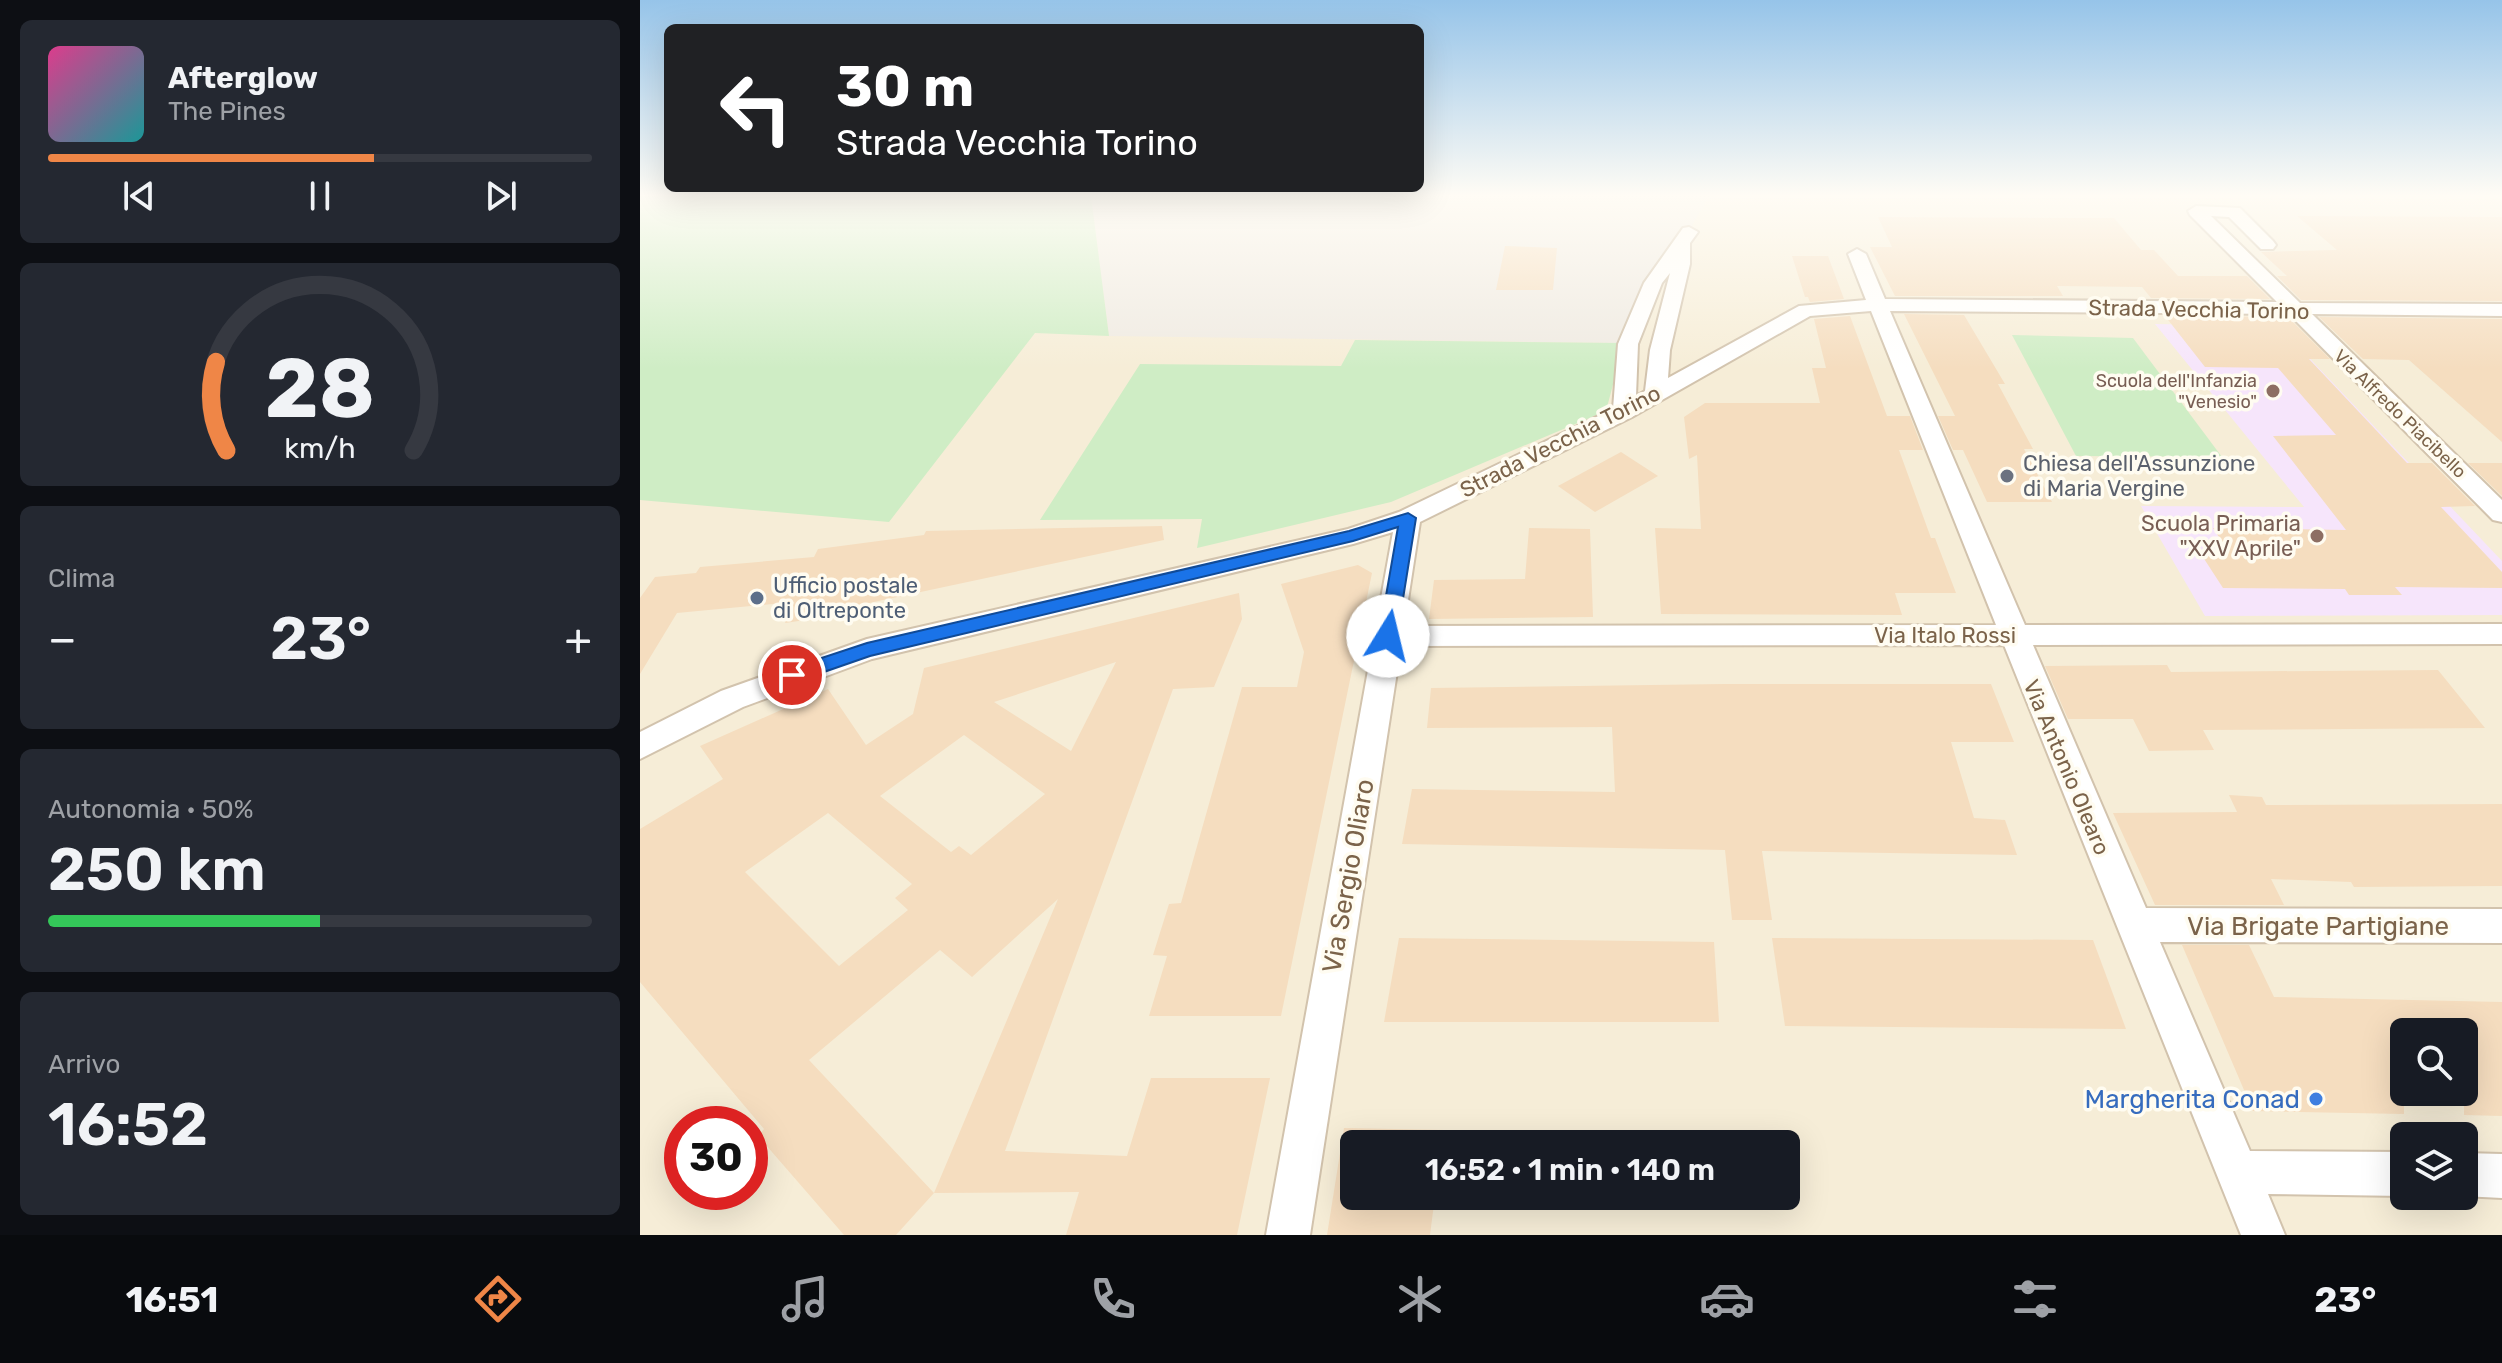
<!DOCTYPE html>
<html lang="it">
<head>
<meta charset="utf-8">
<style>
  :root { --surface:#171b24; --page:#242831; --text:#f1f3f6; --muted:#9ea1a6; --line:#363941; --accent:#ef8647 }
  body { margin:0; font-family:Rubik,sans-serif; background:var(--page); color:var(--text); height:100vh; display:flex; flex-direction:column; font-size:30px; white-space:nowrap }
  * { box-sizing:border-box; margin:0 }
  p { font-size:26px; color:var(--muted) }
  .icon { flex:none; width:44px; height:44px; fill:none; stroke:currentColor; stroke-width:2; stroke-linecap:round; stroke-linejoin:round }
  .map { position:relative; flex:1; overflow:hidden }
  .sheet { display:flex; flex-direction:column; gap:20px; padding:20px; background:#0d0f14; width:640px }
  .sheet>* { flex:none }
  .hud { position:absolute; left:24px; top:24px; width:760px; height:168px; border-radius:12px; box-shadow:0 8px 32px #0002; background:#202124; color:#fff; overflow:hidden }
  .buttons { position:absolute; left:1750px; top:1018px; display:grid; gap:16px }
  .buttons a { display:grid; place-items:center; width:88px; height:88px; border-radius:12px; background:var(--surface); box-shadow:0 8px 32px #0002; font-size:40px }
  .speed { position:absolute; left:24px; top:1106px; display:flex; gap:16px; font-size:40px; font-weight:700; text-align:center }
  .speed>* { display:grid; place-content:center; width:104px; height:104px; border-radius:50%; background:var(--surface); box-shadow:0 8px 32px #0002; line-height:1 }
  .speed .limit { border:12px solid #d22; background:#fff; color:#111 }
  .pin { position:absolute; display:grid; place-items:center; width:68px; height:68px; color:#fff; margin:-34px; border:4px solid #fff; border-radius:50%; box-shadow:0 2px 8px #0007 }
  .me { position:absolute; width:88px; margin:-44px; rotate:9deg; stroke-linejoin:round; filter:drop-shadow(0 0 6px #0008) }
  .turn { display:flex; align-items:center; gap:28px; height:168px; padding:0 40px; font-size:36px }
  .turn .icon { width:104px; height:104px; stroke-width:2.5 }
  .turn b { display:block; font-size:56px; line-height:68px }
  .big { font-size:60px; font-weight:600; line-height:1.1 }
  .sheet .widget { flex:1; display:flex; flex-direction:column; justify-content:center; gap:12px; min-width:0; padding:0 28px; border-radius:12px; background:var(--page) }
  .sheet .dial { align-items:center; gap:0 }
  .dial svg { height:208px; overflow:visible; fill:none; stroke:var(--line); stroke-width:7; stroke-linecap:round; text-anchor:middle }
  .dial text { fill:var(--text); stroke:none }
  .song { display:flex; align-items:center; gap:24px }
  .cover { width:96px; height:96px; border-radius:12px; background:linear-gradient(135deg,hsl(330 70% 55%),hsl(180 70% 35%)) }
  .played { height:8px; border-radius:4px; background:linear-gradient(90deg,var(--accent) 60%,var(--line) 60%) }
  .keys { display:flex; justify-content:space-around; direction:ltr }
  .heat { display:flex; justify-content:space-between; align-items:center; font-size:44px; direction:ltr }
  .charge { height:12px; border-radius:6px; background:linear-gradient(90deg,#34c759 50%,var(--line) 0) }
  .trip { position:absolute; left:700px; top:1130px; width:460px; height:80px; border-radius:12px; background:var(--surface); box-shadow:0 8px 32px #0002; font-weight:600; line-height:80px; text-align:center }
  .tab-bar { display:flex; height:128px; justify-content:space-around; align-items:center; background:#090b0e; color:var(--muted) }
  .tab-bar .icon { width:56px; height:56px }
  .tab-bar .current { color:var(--accent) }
  .tab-bar b { font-size:36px; color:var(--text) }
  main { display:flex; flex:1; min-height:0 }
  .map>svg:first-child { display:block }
  .residential { fill:#f6edd7; fill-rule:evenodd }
  .industrial { fill:#efeae2 }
  .education { fill:#f6e5fb }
  .green { fill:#cfedc5 }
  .building { fill:#f5ddbf; fill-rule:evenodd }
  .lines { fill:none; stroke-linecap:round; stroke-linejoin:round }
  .minor-casing { stroke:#d2c3ad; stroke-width:4 }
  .minor { fill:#fff; fill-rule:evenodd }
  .route { fill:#1a73e8; stroke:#114b97; stroke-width:2 }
  .education-dot { fill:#8d6e63; stroke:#fffcf1; stroke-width:3 }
  .worship-dot { fill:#6b7280; stroke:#fffcf1; stroke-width:3 }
  .service-dot { fill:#5c6f8a; stroke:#fffcf1; stroke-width:3 }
  .shop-dot { fill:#3f7fe0; stroke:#fffcf1; stroke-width:3 }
  .labels { text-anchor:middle; stroke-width:7; stroke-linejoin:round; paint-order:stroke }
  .far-education-label { font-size:18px; fill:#785e54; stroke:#fffcf1; text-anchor:end }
  .far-street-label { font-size:18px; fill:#7b634a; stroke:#fffcf1 }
  .street-label { font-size:22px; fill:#7b634a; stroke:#fffcf1 }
  .worship-label { font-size:22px; fill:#5b616d; stroke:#fffcf1; text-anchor:start }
  .education-label { font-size:22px; fill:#785e54; stroke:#fffcf1; text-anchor:end }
  .service-label { font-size:22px; fill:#4e5e75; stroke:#fffcf1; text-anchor:start }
  .near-street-label { font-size:26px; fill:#7b634a; stroke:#fffcf1 }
  .near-shop-label { font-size:26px; fill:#366cbe; stroke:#fffcf1; text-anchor:end }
</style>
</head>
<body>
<main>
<section class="sheet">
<div class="widget">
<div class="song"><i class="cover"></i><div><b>Afterglow</b><p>The Pines</p></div></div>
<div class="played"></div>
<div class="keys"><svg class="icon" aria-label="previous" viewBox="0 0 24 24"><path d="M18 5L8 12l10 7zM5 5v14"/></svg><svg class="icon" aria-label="pause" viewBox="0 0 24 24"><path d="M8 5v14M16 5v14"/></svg><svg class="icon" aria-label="next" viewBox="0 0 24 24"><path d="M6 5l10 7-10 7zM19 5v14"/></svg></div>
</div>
<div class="widget dial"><svg viewBox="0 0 100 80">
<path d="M14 69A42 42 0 1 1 86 69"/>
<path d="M14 69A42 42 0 0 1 10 35" stroke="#ef8647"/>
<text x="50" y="56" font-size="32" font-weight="700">28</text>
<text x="50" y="72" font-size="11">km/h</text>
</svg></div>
<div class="widget"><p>Clima</p>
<div class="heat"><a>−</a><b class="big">23°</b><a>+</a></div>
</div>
<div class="widget"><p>Autonomia · 50%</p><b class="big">250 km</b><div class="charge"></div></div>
<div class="widget"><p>Arrivo</p><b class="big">16:52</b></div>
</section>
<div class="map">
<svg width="1862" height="1235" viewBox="0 0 1862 1235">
  <rect width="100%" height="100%" fill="#fef9e9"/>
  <path class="residential" d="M297 196 1862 199V1235H0V492ZM1764 1032H1824V1092H1764ZM42 1124H110V1192H42ZM1764 1136H1824V1196H1764ZM714 1144H1146V1196H714Z"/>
  <polygon class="industrial" points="451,196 1069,196 984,343 469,336"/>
  <polygon class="education" points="1515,324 1639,326 1862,561 1862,615 1565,616 1501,506 1664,507"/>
  <g class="green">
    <polygon points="0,196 451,196 469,336 395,333 249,522 0,500"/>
    <polygon points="1372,335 1493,338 1582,457 1436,456"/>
    <polygon points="715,340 984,343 966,411 751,502 557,548 562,519 400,520 500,364 701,366"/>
  </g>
  <g class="building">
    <polygon points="1657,216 1862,217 1862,301 1661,300 1637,276 1647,276 1621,252 1697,250"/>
    <polygon points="1238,217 1474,218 1501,250 1514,250 1538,276 1607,276 1630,299 1511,298 1502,287 1417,286 1423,296 1255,296 1230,247 1252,247"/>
    <polygon points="865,246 917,248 913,290 856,290"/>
    <polygon points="1152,256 1188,256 1204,299 1170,302 1168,297 1165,297"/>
    <polygon points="1264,314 1324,315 1365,384 1358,384 1393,449 1384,449 1412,502 1347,502 1323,450 1313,450 1298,416 1315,416"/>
    <polygon points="1210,316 1247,416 1270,416 1283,450 1259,450 1291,538 1295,538 1316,593 1255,593 1262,615 1021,614 1015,528 1061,529 1057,455 1049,459 1044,417 1065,403 1180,403 1172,368 1186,368 1174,319"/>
    <polygon points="1525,316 1648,317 1690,359 1669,359 1767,463 1792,463 1835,506 1801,507 1862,572 1862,588 1755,587 1762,595 1709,595 1705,589 1583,588 1559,551 1588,551 1573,528 1706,530 1633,436 1696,435 1638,368 1565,367"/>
    <polygon points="1679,317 1862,319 1862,442 1769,360 1723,359"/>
    <polygon points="981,452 1018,476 955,512 918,486"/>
    <polygon points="1828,463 1862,463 1862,496"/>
    <polygon points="522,526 524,540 215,606 213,613 145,623 154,602 37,613 0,674 0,598 15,577 56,573 60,567 174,557 178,549 284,535 286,531"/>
    <polygon points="889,528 950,529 953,617 789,619 794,580 885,579"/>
    <polygon points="718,565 732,573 641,1016 509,1016 527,956 513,955 529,904 541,903 602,687 657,687 664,652 641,584"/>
    <path d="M599 593 602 619 574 687 533 689 365 1151 487 1156 511 1078H630L597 1235H426L439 1192 294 1193 256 1235H204L118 1136 124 1129 0 982V829L83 779 60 746 188 689 226 745 273 714 284 668ZM476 662 431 751 354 702ZM324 735 405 794 331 855 319 846 311 852 240 796ZM188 813 272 884 255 898 268 910 199 966 105 872ZM418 899 294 1193 169 1060 300 950 332 977Z"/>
    <polygon points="1527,665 1531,672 1798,670 1845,728 1563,730 1574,750 1509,751 1493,719 1428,719 1405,666"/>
    <polygon points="1084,684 1351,684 1374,742 1311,742 1334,818 1365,820 1377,855 1122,851 1132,920 1092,920 1085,850 762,844 772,789 975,792 972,727 787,728 791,688"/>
    <polygon points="1589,795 1622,797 1626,805 1862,804 1862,886 1714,887 1711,882 1631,879 1644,905 1515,905 1473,813 1597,812"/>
    <polygon points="759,938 1074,942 1079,1022 744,1022"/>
    <polygon points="1132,938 1453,940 1486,1029 1145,1026"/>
    <polygon points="1542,945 1609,945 1634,997 1862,1002 1862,1116 1824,1115 1824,1032 1764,1032 1764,1114 1613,1111"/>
    <polygon points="704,1128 804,1130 802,1144 714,1144 714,1196 795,1196 790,1235 687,1235"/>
  </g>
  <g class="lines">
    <g class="minor-casing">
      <g id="minor">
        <path d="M1556 206 1600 208 1633 241 1636 245 1633 249H1621L1589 217 1571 216 1660 303 1862 304V316L1672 314 1862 500V522L1853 520 1649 314 1250 311 1385 625 1862 624V644L1393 645 1506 908 1862 909V943L1520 942 1610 1151 1764 1152V1196L1628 1194 1645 1235H1601L1364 645 761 646 670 1235H626L753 532 713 544 232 659 103 707 0 759V732L81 691 227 639 708 529 759 512 973 409 978 344 1004 283 1043 228 1049 227 1058 232 1050 243V264L1030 350 1028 378 1159 306 1226 300 1208 254 1217 249 1226 254 1245 299 1637 302 1550 215 1548 211ZM1030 273 1010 350 1005 391 996 396 998 344 1022 283ZM1231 311 1356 625 764 626 780 522 992 417 1170 316Z"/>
        <polygon points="1824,1153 1862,1154 1862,1198 1822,1196"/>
      </g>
    </g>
    <use href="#minor" class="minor"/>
  </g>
  <linearGradient id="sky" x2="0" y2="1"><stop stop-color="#96c4e9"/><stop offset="0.53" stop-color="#fffcf5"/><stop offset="1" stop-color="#fffcf5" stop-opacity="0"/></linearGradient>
  <rect width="1862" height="369" fill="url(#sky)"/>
  <polygon class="route" points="768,513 776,518 757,636 748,643 739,636 758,527 713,541 230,656 152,683 142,675 145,670 227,643 709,531"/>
  <g class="education-dot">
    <circle cx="1633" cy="391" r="8"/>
    <circle cx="1677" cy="536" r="8"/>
  </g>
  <circle class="worship-dot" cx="1367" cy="476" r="8"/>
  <circle class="service-dot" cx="117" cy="598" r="8"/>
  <circle class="shop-dot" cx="1676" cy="1099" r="8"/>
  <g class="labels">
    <g class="far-education-label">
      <text x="1617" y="387">Scuola dell'Infanzia<tspan x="1617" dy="21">"Venesio"</tspan></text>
    </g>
    <g class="far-street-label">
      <text transform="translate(1760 414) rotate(44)" y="6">Via Alfredo Piacibello</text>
    </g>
    <g class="street-label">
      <text transform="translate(1559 309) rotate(1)" y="8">Strada Vecchia Torino</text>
      <text transform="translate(920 441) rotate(-27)" y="8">Strada Vecchia Torino</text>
      <text x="1305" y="643">Via Italo Rossi</text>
      <text transform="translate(1427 767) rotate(67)" y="8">Via Antonio Olearo</text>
    </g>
    <g class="worship-label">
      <text x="1383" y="471">Chiesa dell'Assunzione<tspan x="1383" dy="25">di Maria Vergine</tspan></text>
    </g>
    <g class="education-label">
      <text x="1661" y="531">Scuola Primaria<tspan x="1661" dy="25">"XXV Aprile"</tspan></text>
    </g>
    <g class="service-label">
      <text x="133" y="593">Ufficio postale<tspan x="133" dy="25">di Oltreponte</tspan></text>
    </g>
    <g class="near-street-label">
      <text transform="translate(708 876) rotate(-80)" y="9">Via Sergio Oliaro</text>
      <text x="1678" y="935">Via Brigate Partigiane</text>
    </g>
    <g class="near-shop-label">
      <text x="1660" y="1108">Margherita Conad</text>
    </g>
  </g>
</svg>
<div class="buttons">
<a><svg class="icon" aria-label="search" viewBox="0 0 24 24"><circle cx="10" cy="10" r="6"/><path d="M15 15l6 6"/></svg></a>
<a><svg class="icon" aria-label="layers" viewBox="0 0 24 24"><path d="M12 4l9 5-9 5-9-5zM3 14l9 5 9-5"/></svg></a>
</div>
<div class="speed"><div class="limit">30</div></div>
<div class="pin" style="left:152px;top:675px;background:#d93025"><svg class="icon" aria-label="arrive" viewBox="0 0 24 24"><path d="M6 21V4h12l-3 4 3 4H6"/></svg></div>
<svg class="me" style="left:748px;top:636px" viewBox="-20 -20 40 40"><circle r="19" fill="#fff"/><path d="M0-13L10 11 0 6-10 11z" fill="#1a73e8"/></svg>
<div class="trip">16:52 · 1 min · 140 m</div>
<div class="hud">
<div class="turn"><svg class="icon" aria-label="left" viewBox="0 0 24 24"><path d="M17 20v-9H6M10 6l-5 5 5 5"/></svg><div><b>30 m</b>Strada Vecchia Torino</div></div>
</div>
</div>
</main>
<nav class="tab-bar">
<b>16:51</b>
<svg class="icon current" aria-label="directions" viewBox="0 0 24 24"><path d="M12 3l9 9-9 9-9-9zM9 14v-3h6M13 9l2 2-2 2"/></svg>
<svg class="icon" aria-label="music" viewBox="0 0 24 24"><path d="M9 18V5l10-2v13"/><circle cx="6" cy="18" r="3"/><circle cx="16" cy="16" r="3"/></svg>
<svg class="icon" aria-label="phone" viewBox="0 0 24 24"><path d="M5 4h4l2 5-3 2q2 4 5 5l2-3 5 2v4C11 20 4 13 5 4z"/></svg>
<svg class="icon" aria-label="climate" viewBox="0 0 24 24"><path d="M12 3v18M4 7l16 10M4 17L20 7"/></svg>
<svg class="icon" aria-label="car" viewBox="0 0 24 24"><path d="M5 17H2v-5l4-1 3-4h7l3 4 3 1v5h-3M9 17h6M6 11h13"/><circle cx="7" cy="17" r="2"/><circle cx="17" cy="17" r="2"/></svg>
<svg class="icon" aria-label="filters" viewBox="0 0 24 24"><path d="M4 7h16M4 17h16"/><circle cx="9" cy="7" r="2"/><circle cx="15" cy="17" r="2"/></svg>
<b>23°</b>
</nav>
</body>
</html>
